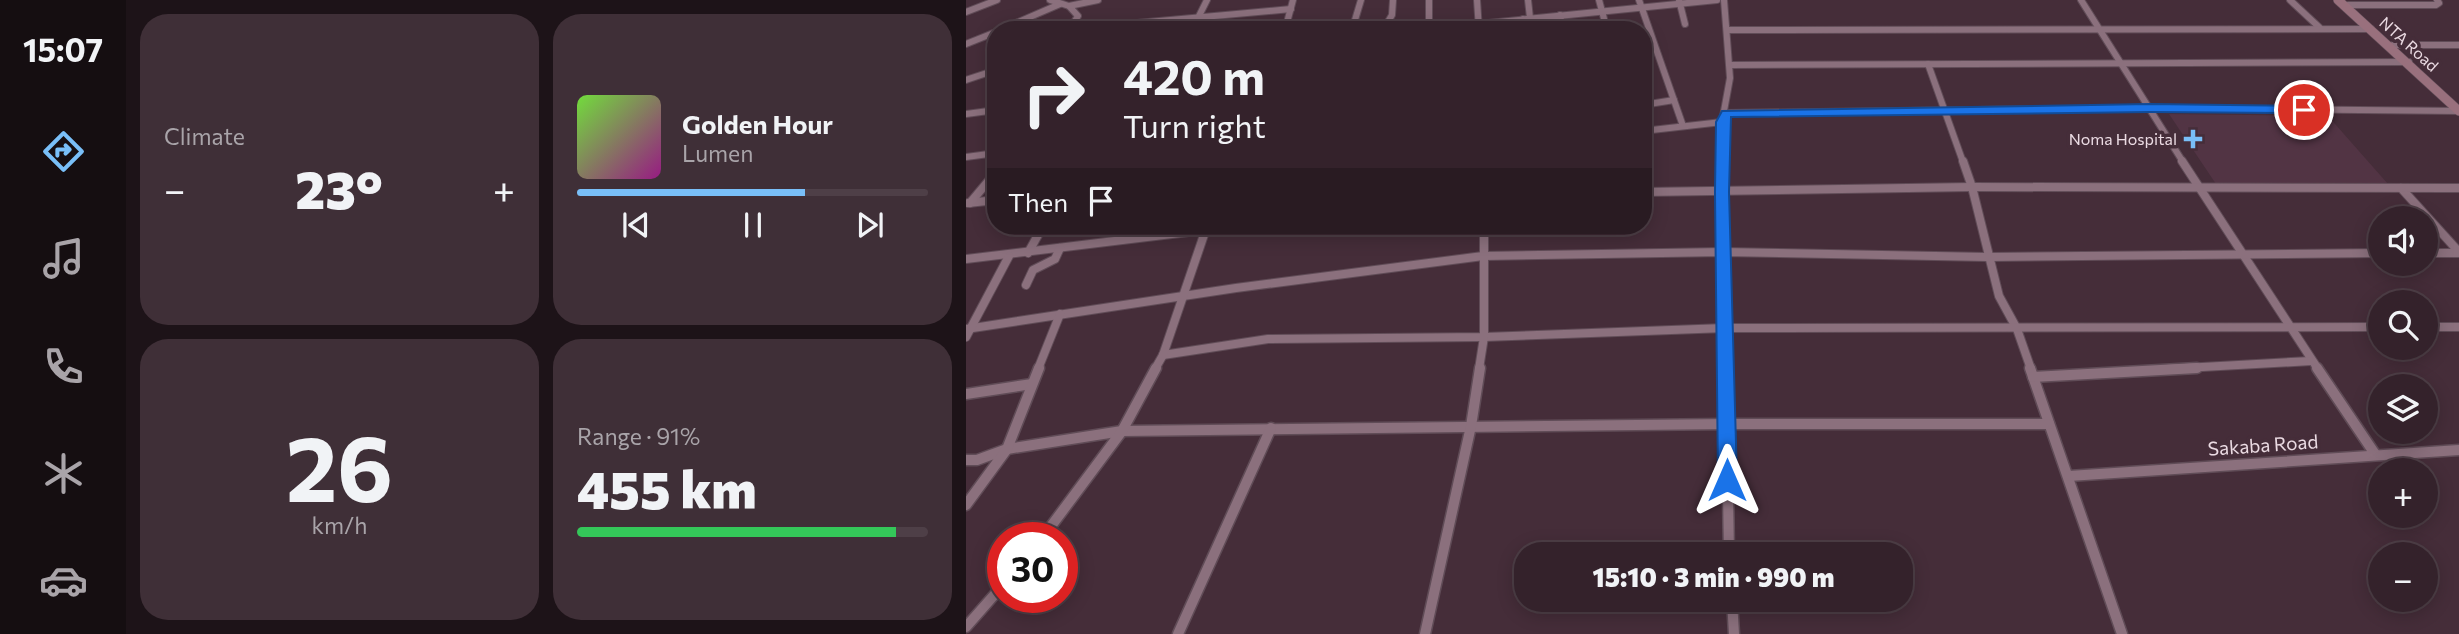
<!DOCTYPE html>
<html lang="en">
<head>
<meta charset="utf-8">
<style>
  :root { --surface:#34222b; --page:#3f2f37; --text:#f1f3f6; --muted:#a9a4a9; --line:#4e3f47; --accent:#79bff8 }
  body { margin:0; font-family:Commissioner,sans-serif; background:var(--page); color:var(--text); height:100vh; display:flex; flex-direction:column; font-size:26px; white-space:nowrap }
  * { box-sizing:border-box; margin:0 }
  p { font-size:23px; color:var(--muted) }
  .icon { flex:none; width:38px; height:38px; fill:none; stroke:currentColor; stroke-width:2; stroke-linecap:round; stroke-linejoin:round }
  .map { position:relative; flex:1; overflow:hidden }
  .drawer { display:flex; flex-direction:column; gap:14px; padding:14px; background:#1d1318; width:840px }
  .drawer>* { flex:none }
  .top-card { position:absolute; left:21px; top:21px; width:665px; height:214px; border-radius:28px; box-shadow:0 4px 18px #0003,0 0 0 2px var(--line); background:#34222b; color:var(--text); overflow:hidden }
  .fabs { position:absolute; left:1402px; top:206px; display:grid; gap:14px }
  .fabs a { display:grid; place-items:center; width:70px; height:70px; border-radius:50%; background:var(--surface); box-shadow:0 4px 18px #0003,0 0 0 2px var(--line); font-size:35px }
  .speed { position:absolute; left:21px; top:522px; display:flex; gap:14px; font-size:35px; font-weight:700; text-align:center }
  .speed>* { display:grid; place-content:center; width:91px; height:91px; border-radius:50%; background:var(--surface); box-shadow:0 4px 18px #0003,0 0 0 2px var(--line); line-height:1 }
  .speed .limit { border:10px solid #d22; background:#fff; color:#111 }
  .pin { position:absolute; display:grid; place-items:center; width:60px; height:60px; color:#fff; margin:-30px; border:4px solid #fff; border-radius:50%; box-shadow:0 2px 7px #0007 }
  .me { position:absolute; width:77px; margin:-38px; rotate:0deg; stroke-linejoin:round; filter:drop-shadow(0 0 5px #0008) }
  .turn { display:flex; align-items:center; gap:24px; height:147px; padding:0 21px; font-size:32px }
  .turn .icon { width:91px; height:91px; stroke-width:2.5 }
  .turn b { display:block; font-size:49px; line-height:60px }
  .then { display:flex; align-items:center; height:66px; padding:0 21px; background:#0003; gap:14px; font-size:26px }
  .big { font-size:52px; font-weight:800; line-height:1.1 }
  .drawer .widget { flex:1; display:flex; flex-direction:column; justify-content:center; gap:10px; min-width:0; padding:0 24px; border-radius:28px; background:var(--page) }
  .drawer .dial { align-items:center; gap:0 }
  .dial b { font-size:91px; line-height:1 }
  .song { display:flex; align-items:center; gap:21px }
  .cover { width:84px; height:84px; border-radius:10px; background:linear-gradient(135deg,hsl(100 70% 55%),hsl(310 70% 35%)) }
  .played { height:7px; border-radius:4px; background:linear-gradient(90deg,var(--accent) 65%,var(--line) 65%) }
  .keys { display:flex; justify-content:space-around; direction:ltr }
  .heat { display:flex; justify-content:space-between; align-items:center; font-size:38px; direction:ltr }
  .charge { height:10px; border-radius:5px; background:linear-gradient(90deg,#34c759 91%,var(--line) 0) }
  .drawer .tiles { flex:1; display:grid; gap:14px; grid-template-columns:repeat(2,1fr) }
  .trip { position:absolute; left:548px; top:542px; width:399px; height:70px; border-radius:28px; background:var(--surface); box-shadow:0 4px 18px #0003,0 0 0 2px var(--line); font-weight:800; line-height:70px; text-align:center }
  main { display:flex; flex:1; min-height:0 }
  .dock { display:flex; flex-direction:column; width:126px; justify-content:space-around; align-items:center; background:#150e11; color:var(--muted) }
  .dock .icon { width:49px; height:49px }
  .dock .active { color:var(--accent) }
  .dock b { font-size:32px; color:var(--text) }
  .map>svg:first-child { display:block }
  .built { fill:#523444 }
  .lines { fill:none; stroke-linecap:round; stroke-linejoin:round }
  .street-far2-casing { stroke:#604c57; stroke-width:8 }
  .street-far1-casing { stroke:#604c57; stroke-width:10 }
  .street-casing { stroke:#604c57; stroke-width:13 }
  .secondary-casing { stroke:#604c57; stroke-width:10 }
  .street-far2 { stroke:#8b707d; stroke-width:6 }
  .street-far1 { stroke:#8b707d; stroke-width:8 }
  .street { stroke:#8b707d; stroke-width:10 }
  .secondary { stroke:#99707d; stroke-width:9 }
  .route { fill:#1a73e8; stroke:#114b97; stroke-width:2 }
  .poi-dot { fill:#79bff8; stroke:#452d39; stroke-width:2.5 }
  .labels { text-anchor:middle; stroke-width:7; stroke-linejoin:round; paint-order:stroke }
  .far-street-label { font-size:16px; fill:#ebdbe3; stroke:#452d39 }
  .far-poi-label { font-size:16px; fill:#ebdbe3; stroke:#452d39; text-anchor:end }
  .street-label { font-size:19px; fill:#ebdbe3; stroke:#452d39 }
</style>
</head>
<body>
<main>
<nav class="dock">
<b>15:07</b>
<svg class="icon active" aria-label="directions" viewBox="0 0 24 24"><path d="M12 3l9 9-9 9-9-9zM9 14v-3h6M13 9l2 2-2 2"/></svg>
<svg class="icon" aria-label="music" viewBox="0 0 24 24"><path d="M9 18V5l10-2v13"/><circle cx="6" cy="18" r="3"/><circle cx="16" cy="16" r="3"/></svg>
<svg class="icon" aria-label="phone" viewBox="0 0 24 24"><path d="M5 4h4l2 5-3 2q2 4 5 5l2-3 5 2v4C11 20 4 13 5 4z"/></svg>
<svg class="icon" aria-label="climate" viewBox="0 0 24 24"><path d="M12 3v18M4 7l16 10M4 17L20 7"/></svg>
<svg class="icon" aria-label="car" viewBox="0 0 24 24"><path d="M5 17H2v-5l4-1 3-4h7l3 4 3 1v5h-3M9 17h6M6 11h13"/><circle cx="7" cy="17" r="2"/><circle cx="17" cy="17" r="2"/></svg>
</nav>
<section class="drawer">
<div class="tiles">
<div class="widget"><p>Climate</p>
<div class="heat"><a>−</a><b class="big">23°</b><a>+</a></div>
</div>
<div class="widget">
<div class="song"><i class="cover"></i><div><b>Golden Hour</b><p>Lumen</p></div></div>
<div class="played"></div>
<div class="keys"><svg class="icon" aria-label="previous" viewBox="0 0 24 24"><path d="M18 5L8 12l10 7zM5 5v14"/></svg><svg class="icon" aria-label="pause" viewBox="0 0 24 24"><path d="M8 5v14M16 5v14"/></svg><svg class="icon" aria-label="next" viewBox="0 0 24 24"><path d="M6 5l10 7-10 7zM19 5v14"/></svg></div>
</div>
<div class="widget dial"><b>26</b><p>km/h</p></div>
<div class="widget"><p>Range · 91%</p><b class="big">455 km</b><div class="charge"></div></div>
</div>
</section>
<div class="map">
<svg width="1493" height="634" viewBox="0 0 1493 634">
  <rect width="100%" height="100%" fill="#452d39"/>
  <polygon class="built" points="1203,114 1362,116 1422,184 1250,184"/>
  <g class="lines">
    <g class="street-far2-casing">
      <g id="street-far2">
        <polyline points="84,0 103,6 112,16 103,30"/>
        <polyline points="463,0 463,30"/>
        <polyline points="511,0 513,30"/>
        <polyline points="562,0 564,18"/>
        <polyline points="633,0 641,30"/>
        <polyline points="673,0 717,126"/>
        <polyline points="713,0 719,24"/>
        <polyline points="1115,0 1217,162"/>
        <polyline points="1324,0 1354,28"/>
        <polyline points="1382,5 1470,5 1473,3 1471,0"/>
        <polyline points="103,6 132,0"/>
        <polyline points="0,12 31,0"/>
        <polyline points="594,15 597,30"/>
        <polyline points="232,18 241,0"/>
        <polyline points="557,19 559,30"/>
        <polyline points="105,29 325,9"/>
        <polyline points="34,30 94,4"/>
        <polyline points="319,30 327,0"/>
        <polyline points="386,30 395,0"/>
        <polyline points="417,30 426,15 427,0"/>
        <polyline points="452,30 751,0"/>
        <polyline points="762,30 1405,29"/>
        <polyline points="0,44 30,32"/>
        <polyline points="1427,45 1493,45"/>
        <polyline points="962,64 997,162"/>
        <polyline points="764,65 1443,62"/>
        <polyline points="0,80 30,70"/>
        <polyline points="677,105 708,100"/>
        <polyline points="760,113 1184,108 1493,111"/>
        <polyline points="0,114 30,110"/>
        <polyline points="677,131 756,122"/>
        <polyline points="0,157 30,153"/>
        <polyline points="757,162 756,122 764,78 758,0"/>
      </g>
    </g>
    <g class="street-far1-casing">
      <g id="street-far1">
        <polyline points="757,161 760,369"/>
        <polyline points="997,161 1006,187 1033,296 1051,329 1065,369"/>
        <polyline points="1216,161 1352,369"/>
        <polyline points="1435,188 1493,252"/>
        <polyline points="677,192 1006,187 1493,188"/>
        <polyline points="2,203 30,200"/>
        <polyline points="4,203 30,172"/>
        <polyline points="62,253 77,226"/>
        <polyline points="1460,253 1493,253"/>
        <polyline points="0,259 272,226"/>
        <polyline points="60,285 67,270 89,259 94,248"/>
        <polyline points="1460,327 1493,327"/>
        <polyline points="0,329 270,288 517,256 757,252 1021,257 1414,253"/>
        <polyline points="0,337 43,256"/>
        <polyline points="197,355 302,339 518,337 759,328 1414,327"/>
        <polyline points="72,369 94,314"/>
        <polyline points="189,369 197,355 241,226"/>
        <polyline points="513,369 518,337 518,226"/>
        <polyline points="1200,369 1345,361"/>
      </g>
    </g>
    <g class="street-casing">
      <g id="street">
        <polyline points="760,368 763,555"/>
        <polyline points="1064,368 1156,634"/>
        <polyline points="1351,368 1409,454"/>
        <polyline points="1067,377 1231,368"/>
        <polyline points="0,394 66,384"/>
        <polyline points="0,460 11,460 41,449 156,431 761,424 1083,424"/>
        <polyline points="1103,476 1493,450"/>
        <polyline points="0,505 41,449 73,368"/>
        <polyline points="77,537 156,431 190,368"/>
        <polyline points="766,600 768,634"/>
        <polyline points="0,627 37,585"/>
        <polyline points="212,634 305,428"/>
        <polyline points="459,634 505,426 514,368"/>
      </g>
    </g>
    <g class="secondary-casing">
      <polyline id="secondary" points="1372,0 1493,111"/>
    </g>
    <use href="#street-far2" class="street-far2"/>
    <use href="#street-far1" class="street-far1"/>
    <use href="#street" class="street"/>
    <use href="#secondary" class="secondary"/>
  </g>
  <polygon class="route" points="1184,104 1338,106 1345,110 1338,113 1184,112 765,117 763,192 771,480 768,485 761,488 755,485 752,480 749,192 750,122 756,111"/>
  <path class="poi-dot" d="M1223.5 128.5h7v7h7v7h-7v7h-7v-7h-7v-7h7z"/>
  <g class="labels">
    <g class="far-street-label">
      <text transform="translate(1443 44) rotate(42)" y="6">NTA Road</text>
    </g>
    <g class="far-poi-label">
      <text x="1211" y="145">Noma Hospital</text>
    </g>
    <g class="street-label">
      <text transform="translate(1297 445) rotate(-4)" y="7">Sakaba Road</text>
    </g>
  </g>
</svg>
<div class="fabs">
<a><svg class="icon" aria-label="sound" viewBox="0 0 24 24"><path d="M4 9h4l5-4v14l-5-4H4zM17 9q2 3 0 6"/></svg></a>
<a><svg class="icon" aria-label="search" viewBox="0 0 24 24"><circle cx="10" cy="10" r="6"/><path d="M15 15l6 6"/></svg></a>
<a><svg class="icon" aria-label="layers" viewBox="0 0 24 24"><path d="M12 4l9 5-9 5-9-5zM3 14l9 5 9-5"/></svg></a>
<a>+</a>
<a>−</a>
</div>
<div class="speed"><div class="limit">30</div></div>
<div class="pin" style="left:1338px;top:110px;background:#d93025"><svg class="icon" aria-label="arrive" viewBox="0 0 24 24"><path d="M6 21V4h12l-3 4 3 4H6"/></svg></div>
<svg class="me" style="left:761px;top:480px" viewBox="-20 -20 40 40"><path d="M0-17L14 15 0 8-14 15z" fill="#1a73e8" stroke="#fff" stroke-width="4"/></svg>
<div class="trip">15:10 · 3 min · 990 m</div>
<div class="top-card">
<div class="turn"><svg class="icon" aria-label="right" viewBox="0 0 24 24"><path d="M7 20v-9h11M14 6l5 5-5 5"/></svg><div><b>420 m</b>Turn right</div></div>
<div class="then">Then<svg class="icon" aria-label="arrive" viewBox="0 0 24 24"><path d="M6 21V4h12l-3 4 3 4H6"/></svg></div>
</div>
</div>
</main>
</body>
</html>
